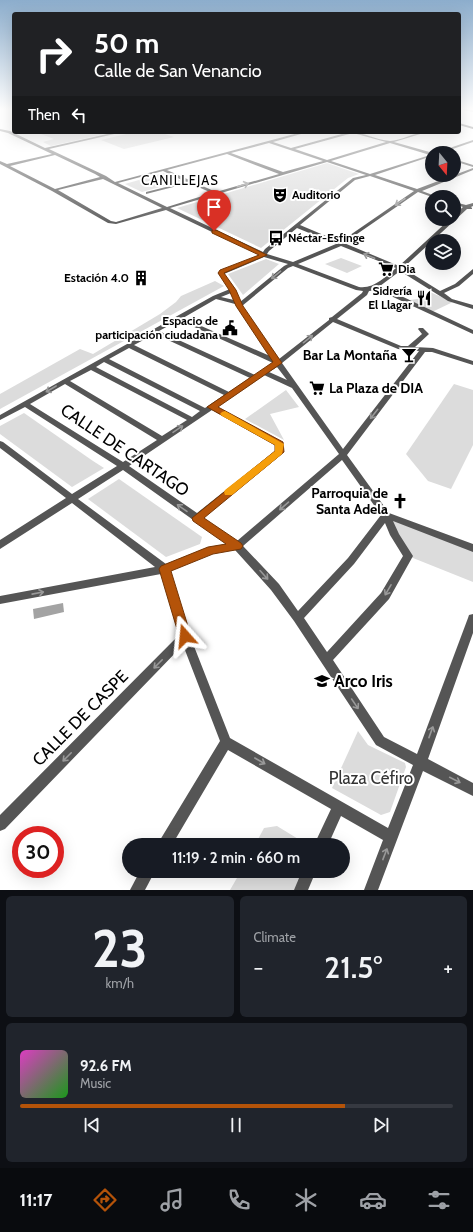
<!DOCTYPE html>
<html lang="en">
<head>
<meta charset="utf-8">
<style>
  :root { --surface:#171b24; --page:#20242c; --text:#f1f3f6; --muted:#9ea1a6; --line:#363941; --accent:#b45309 }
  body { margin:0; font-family:Cabin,sans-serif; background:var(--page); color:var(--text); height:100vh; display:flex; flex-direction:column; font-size:15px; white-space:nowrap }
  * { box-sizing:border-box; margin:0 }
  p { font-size:13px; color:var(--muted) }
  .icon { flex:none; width:22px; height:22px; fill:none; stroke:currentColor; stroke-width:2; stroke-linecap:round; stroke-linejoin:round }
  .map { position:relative; height:890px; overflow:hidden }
  .panel { display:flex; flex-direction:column; gap:6px; padding:6px; background:#0d0f14; flex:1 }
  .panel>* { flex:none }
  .top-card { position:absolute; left:12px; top:12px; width:449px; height:122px; border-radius:4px; box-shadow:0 4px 16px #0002; background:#202124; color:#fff; overflow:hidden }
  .needle { width:26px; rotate:162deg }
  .fabs { position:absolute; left:425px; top:146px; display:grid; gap:8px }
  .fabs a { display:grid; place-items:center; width:36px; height:36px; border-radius:50%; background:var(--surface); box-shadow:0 4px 16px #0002; font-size:20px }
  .speed { position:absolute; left:12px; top:826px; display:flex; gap:8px; font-size:20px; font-weight:700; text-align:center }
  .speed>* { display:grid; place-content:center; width:52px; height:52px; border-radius:50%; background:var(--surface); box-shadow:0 4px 16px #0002; line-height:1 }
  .speed .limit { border:6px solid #d22; background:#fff; color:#111 }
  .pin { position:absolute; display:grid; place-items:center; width:34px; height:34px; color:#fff; margin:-41px -17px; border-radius:50% 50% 50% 0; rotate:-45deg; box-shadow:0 0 4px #0007 }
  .pin .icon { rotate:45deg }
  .me { position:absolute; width:44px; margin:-22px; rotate:342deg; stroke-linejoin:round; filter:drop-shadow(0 0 3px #0008) }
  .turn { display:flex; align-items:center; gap:14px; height:84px; padding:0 16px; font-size:18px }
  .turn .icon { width:52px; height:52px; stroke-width:2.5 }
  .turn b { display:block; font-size:28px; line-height:34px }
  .then { display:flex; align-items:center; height:38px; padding:0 16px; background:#0003; gap:8px; font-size:15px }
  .big { font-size:30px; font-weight:600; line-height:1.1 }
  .panel .card { flex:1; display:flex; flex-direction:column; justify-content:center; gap:6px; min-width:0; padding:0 14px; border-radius:6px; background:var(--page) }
  .panel .dial { align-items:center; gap:0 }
  .dial b { font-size:52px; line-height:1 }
  .song { display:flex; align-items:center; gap:12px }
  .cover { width:48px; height:48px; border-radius:6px; background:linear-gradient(135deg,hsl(310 70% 55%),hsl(120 70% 35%)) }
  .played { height:4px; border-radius:2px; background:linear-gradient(90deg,var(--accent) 75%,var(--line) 75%) }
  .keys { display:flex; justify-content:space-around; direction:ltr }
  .heat { display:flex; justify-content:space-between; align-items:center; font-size:22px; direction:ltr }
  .panel .tiles { flex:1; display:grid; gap:6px; grid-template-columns:1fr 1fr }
  .card:last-child { grid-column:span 2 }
  .trip { position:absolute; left:122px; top:838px; width:228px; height:40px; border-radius:20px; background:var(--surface); box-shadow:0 4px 16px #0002; font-weight:600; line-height:40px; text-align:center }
  .dock { display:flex; height:64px; justify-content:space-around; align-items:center; background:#090b0e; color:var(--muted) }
  .dock .icon { width:28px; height:28px }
  .dock .current { color:var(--accent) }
  .dock b { font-size:18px; color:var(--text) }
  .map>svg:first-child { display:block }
  .green { fill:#dcdcdc }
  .water { fill:#a3a3a3 }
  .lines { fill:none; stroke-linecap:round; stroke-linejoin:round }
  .street { fill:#555; fill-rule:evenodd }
  .primary { fill:#000; fill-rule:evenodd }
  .oneway { stroke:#999 }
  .route { fill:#b45309; stroke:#753606 }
  .slow { fill:#f59e0b }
  .labels { text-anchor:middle; stroke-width:4; stroke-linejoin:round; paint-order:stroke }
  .far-poi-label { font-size:12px; font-weight:bold; fill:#000; stroke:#fff; text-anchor:start }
  .far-quarter-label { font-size:13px; letter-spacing:1px; fill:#000; stroke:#fff }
  .poi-label { font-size:14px; font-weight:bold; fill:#000; stroke:#fff; text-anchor:end }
  .near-street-label { font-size:17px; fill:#000; stroke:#fff }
  .near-poi-label { font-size:17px; font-weight:bold; fill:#000; stroke:#fff; text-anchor:start }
  .near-park-label { font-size:17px; fill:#333; stroke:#fff }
</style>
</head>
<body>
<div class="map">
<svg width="473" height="890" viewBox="0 0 473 890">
  <rect width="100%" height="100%" fill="#fff"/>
  <g class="green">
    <polygon points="49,132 113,132 51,146 43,142 54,139 41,134"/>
    <polygon points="135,132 159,132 174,137 124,149 101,140"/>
    <polygon points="327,163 359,174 348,178 261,248 177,208"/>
    <polygon points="163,173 182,181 142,192 125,184"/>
    <polygon points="341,258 362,266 347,273 325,264"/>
    <polygon points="266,259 279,264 243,295 228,274"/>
    <polygon points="215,281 224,286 0,409 0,394 80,349 93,354 160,314 176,302 181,296"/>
    <polygon points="430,292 453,302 432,312 410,300 424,298 421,295"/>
    <polygon points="454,384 473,390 473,445 451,489 428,481 406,454"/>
    <polygon points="286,390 299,407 270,414 284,440 245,419"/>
    <polygon points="24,413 93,461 104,468 72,487 0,434 0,426"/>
    <polygon points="119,479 202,537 200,544 166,557 88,499"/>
    <polygon points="386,515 473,548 473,582 408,556"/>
    <polygon points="358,731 368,745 405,763 406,767 390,812 381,815 332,788"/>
    <polygon points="277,826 308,845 255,845 264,828"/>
    <polygon points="241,871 305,871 296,890 230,890"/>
  </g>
  <polygon class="water" points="63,603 64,612 34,619 33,609"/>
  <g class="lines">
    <g class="street">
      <polygon points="459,108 473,110 473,112 459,109"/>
      <path d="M0 129 10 131 45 148 116 132H123L49 149 106 176 115 182 302 132H308L273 142 291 148 349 132C364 132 376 140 390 141 400 141 415 132 427 132L394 142 433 153 432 156 375 175 417 189 473 168V170L422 191 438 197H432L418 192 344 243 399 266 450 219H454V215L463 207 454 204V202L466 205 473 203V206L471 207 472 208V209H467L403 268 440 291 455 284 473 269V274L459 286 444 293 452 299 473 305V309L448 301 400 271 380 286 473 330V334L378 290 369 291 367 295 337 319 401 346H408L422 334 418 329 419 328H423L429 334 415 347 433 348 473 361V365L432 352H425L347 455 389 513 473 544V552L393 521 399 534 413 556 389 599 333 660 384 737 417 754 468 618 469 615 473 614V633L428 759 473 783V796L423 771 378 890H364L383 840 341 816 328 845H314L331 809 228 750 172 845H157L220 741 183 645 5 829 0 831V815L179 635 161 574 0 604V596L155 567 72 503 0 549V540L66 498 0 448V441L3 442 72 494 117 466 25 407 0 420V415L213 296 230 289 218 273 219 272 260 255 166 210 116 224 108 223 52 191 0 164V161L7 164 52 154 8 133 0 131ZM353 133 386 142 327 160 295 149ZM269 143 323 161 283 172 231 153ZM390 143 430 155 370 174 331 161ZM227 154 279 174 216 192 167 170ZM55 155 95 174 100 177 55 189 10 166ZM327 162 366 175 353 178 265 249 263 252 170 208ZM163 171 186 182 146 192V194L189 183 212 193 167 207 118 183ZM370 176 414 191 340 242 300 225 355 180ZM103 179 162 208 116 222 111 221 58 190ZM297 228 336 244 293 262 267 254 269 251ZM341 246 396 268C385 277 374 289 359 287L298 264ZM264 257 288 264 284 266 240 302 236 290 224 274ZM293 266 356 290 363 291 362 293 332 317 329 318V320L279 359 242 306 288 268ZM231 293 234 300 221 297ZM216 299 235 304 270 356 183 318ZM179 320 273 363 255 375 159 331ZM333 322 398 349 419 351 343 449 282 363ZM155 334 250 378 229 392 134 345ZM129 348 224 395 205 408 109 359ZM104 362 200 411 192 417 96 367ZM277 367 287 380 269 372ZM91 370 187 420 162 436 70 381ZM264 375 292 388 339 454 237 541 203 518 282 454 283 452 282 442 217 407ZM65 384 157 440 123 462 30 404ZM212 410 275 445V451L197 513 129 466ZM342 460 381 515 348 558 298 611 279 584 243 546ZM123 470 227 544 209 547 166 564 78 499ZM385 523 390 535 403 556 381 593 327 652 304 618 354 564ZM235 550 271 590 294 621 376 745 413 765 388 828 230 738 190 636 170 571 213 553Z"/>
      <polygon points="473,140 473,142 441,153 435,153"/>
      <polygon points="454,159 473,165 473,167 454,161"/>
      <polygon points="140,871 155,871 145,890 130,890"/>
      <polygon points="302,871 316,871 308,890 294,890"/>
    </g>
    <polygon class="primary" points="459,123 473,127 473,129 459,125"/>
  </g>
  <defs><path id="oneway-shaft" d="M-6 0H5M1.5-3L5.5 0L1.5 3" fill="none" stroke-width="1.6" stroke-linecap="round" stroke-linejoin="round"/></defs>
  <g class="oneway">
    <use href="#oneway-shaft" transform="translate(243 185) rotate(-17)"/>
    <use href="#oneway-shaft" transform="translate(400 202) rotate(145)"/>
    <use href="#oneway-shaft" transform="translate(369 256) rotate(-158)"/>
    <use href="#oneway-shaft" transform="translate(276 275) rotate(140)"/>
    <use href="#oneway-shaft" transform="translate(308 339) rotate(-39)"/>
    <use href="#oneway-shaft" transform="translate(51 389) rotate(150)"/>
    <use href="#oneway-shaft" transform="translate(374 414) rotate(128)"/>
    <use href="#oneway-shaft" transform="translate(178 429) rotate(-34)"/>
    <use href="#oneway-shaft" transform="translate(284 506) rotate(139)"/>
    <use href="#oneway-shaft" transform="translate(182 508) rotate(-145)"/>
    <use href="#oneway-shaft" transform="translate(264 575) rotate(48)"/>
    <use href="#oneway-shaft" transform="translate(388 590) rotate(120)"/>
    <use href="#oneway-shaft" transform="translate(38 593) rotate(-11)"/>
    <use href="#oneway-shaft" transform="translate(158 664) rotate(135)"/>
    <use href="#oneway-shaft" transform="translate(355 704) rotate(56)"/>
    <use href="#oneway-shaft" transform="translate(431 732) rotate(-70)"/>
    <use href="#oneway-shaft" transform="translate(67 757) rotate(135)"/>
    <use href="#oneway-shaft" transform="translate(260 761) rotate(30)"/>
    <use href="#oneway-shaft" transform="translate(455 780) rotate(27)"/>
    <use href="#oneway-shaft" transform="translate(385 854) rotate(-69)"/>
  </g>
  <linearGradient id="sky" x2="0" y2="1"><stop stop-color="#8cadcc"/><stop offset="0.47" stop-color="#fff"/><stop offset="1" stop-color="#fff" stop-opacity="0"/></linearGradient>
  <rect width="473" height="232" fill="url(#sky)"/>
  <polygon class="route" points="212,230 216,230 267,255 224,273 236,290 243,306 282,363 218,407 283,442 284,452 204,518 241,543 243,546 241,549 213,554 171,571 191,636 189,640 185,641 181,640 179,636 159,569 161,566 208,547 226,544 193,521 192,518 275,451 275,445 207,407 273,362 236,306 229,290 218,273 220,270 259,255 212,233"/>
  <polygon class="slow" points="225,411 284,444 282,454 232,495 225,495 224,492 225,490 275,451 275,445 222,416 220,414 222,412"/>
  <defs>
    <g id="theatre-bare" transform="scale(1.2)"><path d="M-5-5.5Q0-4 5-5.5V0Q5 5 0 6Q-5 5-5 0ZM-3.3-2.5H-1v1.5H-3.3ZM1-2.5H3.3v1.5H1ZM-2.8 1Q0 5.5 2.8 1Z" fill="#000" stroke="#fff" stroke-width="2.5" paint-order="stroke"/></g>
    <g id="bus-bare" transform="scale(1.2)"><path d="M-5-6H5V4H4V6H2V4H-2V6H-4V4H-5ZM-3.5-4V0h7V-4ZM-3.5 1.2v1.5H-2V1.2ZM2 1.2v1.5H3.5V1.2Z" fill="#000" stroke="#fff" stroke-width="2.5" paint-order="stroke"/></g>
    <g id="supermarket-bare" transform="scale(1.2)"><path d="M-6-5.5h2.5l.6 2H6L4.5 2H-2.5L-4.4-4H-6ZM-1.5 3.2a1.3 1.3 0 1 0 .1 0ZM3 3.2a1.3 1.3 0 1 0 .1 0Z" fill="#000" stroke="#fff" stroke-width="2.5" paint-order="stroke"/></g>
    <g id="building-bare" transform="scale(1.2)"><path d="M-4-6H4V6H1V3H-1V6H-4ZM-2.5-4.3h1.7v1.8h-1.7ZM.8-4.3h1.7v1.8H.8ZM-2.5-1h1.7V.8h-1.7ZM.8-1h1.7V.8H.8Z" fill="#000" stroke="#fff" stroke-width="2.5" paint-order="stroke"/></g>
    <g id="restaurant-bare" transform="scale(1.2)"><path d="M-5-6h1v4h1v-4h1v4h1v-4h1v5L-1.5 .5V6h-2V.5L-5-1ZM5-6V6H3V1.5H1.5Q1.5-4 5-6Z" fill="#000" stroke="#fff" stroke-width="2.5" paint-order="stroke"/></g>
    <g id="civic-bare" transform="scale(1.2)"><path d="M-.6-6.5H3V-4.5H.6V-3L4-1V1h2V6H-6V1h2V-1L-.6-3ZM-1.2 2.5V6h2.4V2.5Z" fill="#000" stroke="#fff" stroke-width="2.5" paint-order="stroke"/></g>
    <g id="bar-bare" transform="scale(1.2)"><path d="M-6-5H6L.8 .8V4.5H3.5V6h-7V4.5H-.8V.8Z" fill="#000" stroke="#fff" stroke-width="2.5" paint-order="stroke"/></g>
    <g id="church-bare" transform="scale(1.2)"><path d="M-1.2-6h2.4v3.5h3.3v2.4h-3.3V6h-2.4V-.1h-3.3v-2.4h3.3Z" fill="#000" stroke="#fff" stroke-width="2.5" paint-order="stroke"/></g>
    <g id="school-bare" transform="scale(1.2)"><path d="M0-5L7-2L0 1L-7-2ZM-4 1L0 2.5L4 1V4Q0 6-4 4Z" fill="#000" stroke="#fff" stroke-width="2.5" paint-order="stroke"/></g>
  </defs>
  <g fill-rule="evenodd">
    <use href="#theatre-bare" x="280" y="195"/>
    <use href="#bus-bare" x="276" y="238"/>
    <use href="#supermarket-bare" x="386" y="269"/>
    <use href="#building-bare" x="141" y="278"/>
    <use href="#restaurant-bare" x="424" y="298"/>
    <use href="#civic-bare" x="230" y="328"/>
    <use href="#bar-bare" x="409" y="355"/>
    <use href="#supermarket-bare" x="317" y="388"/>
    <use href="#church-bare" x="400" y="501"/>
    <use href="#school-bare" x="322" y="681"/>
  </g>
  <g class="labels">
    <g class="far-poi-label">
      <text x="292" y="199">Auditorio</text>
      <text x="288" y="242">Néctar-Esfinge</text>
      <text x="398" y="273">Dia</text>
      <text x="129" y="282" text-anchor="end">Estación 4.0</text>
      <text x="412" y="295" text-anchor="end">Sidrería<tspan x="412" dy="14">El Llagar</tspan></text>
      <text x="218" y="325" text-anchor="end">Espacio de<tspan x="218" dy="14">participación ciudadana</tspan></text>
    </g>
    <g class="far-quarter-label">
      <text x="180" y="185">CANILLEJAS</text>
    </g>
    <g class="poi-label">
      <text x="397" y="360">Bar La Montaña</text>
      <text x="329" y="393" text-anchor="start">La Plaza de DIA</text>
      <text x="388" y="498">Parroquia de<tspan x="388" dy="16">Santa Adela</tspan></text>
    </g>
    <g class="near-street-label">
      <text transform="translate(125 450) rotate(34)" y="6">CALLE DE CARTAGO</text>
      <text transform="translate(80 718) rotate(-45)" y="6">CALLE DE CASPE</text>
    </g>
    <g class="near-poi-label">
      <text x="334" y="687">Arco Iris</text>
    </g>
    <g class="near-park-label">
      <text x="371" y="784">Plaza Céfiro</text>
    </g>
  </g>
</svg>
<div class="fabs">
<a><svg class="needle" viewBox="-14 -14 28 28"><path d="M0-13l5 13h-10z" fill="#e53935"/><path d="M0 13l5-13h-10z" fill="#9ea1a6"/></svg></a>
<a><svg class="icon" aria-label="search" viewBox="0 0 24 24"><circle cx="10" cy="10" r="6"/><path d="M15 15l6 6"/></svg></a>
<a><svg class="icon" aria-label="layers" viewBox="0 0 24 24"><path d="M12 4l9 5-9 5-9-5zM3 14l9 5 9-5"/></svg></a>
</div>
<div class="speed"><div class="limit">30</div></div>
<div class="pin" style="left:214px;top:231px;background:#d93025"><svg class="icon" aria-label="arrive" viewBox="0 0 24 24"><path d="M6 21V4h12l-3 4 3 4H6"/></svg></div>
<svg class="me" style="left:185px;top:636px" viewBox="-20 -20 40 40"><path d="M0-17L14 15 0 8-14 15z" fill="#b45309" stroke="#fff" stroke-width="4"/></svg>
<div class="trip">11:19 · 2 min · 660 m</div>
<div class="top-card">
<div class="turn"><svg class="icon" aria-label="right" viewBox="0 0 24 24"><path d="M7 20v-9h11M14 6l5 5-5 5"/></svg><div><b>50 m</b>Calle de San Venancio</div></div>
<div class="then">Then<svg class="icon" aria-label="left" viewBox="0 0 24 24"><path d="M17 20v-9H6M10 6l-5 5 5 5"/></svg></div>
</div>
</div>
<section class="panel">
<div class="tiles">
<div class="card dial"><b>23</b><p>km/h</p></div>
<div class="card"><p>Climate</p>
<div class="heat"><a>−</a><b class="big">21.5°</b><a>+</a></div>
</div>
<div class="card">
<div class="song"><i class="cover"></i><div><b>92.6 FM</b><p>Music</p></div></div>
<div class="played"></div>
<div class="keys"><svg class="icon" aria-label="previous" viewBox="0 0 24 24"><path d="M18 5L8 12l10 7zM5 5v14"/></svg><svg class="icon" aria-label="pause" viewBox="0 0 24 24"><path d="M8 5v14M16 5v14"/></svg><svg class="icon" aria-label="next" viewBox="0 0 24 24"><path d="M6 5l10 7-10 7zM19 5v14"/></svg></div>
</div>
</div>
</section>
<nav class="dock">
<b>11:17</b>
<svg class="icon current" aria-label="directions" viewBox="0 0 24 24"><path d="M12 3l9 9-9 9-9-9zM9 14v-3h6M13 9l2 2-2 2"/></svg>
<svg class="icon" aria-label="music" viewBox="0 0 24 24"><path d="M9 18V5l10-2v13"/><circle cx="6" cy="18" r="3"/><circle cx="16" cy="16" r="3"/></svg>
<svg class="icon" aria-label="phone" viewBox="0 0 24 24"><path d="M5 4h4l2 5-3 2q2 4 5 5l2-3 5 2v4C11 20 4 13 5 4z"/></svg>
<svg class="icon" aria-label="climate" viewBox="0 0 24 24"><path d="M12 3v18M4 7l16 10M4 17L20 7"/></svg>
<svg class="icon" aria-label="car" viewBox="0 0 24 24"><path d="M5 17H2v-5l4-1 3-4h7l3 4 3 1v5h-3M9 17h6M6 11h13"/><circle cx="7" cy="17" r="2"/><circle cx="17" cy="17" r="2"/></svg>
<svg class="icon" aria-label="filters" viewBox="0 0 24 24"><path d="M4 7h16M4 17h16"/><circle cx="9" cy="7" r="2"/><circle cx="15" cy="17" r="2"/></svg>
</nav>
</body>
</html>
